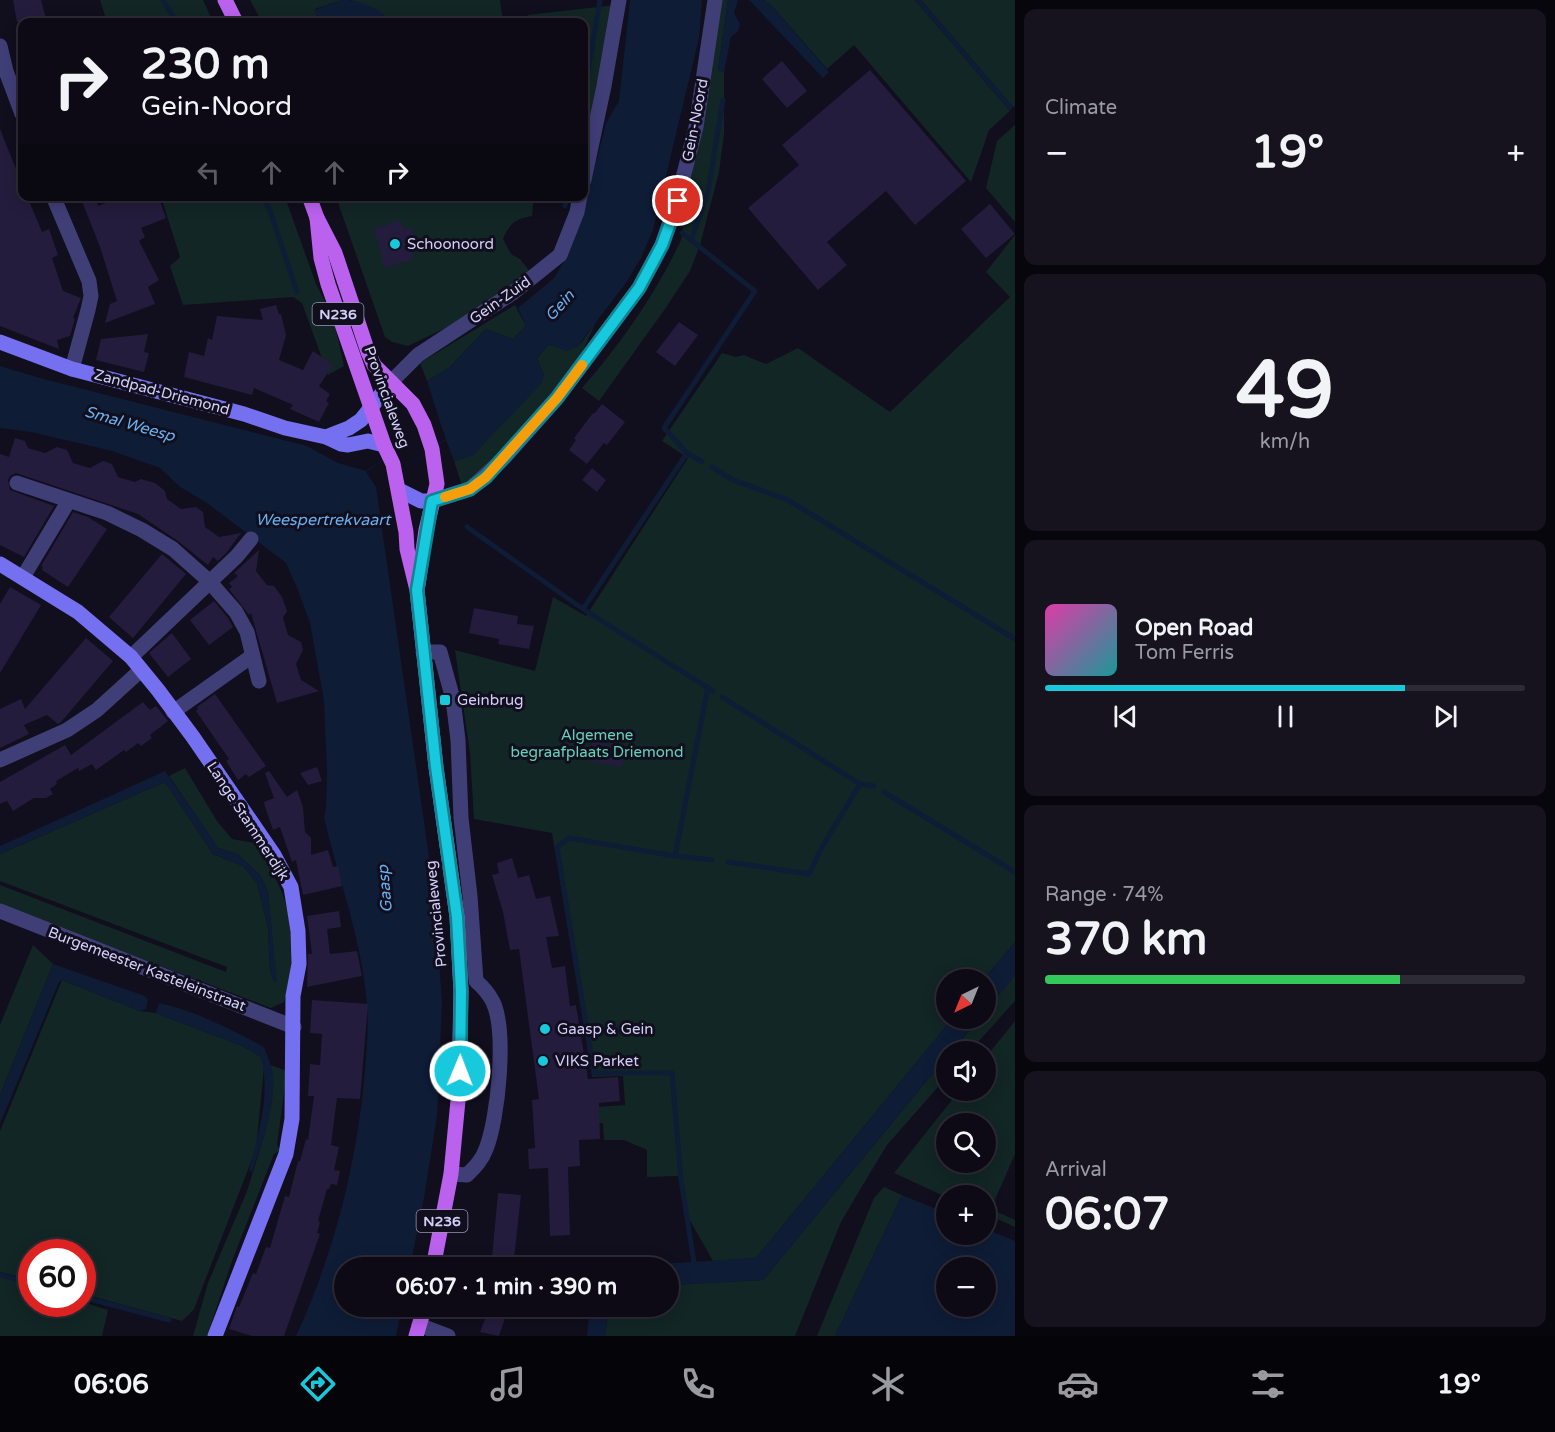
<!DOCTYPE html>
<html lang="en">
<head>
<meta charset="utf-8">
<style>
  :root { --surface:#0d0a16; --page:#16131f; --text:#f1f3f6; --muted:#9a9aa1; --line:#2d2b35; --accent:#18c8dd }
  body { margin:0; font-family:"Varela Round",sans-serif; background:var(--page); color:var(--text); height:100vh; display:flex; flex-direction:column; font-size:22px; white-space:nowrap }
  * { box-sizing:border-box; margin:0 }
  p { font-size:20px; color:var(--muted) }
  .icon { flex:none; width:33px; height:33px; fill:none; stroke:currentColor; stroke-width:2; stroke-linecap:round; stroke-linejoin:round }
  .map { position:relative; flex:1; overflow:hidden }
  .details { display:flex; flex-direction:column; gap:9px; padding:9px; background:#07060c; width:540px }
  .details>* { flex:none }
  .banner { position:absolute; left:18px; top:18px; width:570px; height:183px; border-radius:12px; box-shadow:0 3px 15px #0003,0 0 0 2px var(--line); background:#0d0a16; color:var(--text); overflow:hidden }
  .needle { width:39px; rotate:223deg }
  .tools { position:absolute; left:936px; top:969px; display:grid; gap:12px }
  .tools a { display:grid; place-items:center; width:60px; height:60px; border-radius:50%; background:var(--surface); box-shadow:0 3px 15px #0003,0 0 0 2px var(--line); font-size:30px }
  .speed { position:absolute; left:18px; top:1239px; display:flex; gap:12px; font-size:30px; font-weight:700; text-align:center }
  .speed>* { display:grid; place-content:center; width:78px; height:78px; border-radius:50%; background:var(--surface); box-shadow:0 3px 15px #0003,0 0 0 2px var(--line); line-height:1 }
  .speed .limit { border:9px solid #d22; background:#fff; color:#111 }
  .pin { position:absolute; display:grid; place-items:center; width:51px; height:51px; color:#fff; margin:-26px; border:3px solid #fff; border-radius:50%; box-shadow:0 2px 6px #0007 }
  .me { position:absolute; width:66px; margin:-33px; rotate:1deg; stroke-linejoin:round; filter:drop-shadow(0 0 4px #0008) }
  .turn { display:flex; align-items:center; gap:21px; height:126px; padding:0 24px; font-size:27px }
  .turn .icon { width:78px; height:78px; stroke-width:2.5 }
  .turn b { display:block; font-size:42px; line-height:51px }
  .lanes { display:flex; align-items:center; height:57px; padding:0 24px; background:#0003; justify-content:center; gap:30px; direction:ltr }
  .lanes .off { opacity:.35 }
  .big { font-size:45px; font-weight:700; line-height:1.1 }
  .details .tile { flex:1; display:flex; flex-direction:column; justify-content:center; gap:9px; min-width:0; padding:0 21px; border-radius:12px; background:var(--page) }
  .details .dial { align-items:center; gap:0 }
  .dial b { font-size:78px; line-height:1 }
  .song { display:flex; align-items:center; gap:18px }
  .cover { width:72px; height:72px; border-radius:9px; background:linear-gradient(135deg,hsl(320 70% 55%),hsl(180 70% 35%)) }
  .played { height:6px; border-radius:3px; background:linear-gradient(90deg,var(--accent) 75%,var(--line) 75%) }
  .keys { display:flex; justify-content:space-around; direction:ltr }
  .heat { display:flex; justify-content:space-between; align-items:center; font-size:33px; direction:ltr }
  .charge { height:9px; border-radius:4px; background:linear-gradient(90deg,#34c759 74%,var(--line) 0) }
  .trip { position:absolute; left:334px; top:1257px; width:345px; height:60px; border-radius:30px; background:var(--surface); box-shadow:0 3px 15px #0003,0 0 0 2px var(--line); font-weight:700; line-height:60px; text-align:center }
  .tabs { display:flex; height:96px; justify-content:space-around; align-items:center; background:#050409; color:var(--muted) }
  .tabs .icon { width:42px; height:42px }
  .tabs .active { color:var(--accent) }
  .tabs b { font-size:27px; color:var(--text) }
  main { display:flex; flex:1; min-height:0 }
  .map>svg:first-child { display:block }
  .green { fill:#122625; fill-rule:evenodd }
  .water { fill:#0e1c36; fill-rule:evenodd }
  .pier { fill:#110e1d }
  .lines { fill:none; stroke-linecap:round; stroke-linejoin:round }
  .stream { stroke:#0e1c36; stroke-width:5 }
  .building { fill:#231c3c }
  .street { stroke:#403e77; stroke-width:15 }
  .secondary { stroke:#7470f0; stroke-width:15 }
  .primary { stroke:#ba62ee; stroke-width:15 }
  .route-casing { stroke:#108290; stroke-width:15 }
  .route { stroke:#18c8dd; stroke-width:10 }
  .slow { stroke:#f59e0b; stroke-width:10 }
  .poi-dot { fill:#18c8dd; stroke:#110e1d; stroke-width:2 }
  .labels { text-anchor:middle; stroke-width:6; stroke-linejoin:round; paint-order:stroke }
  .shield { fill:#110e1d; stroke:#9a95b8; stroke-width:1.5 }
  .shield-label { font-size:14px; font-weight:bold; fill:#d4cffa }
  .street-label { font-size:15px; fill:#d4cffa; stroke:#110e1d }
  .poi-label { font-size:15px; fill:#d4cffa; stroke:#110e1d; text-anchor:start }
  .park-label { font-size:15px; fill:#64d1b6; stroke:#110e1d }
  .water-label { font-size:16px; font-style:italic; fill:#68b0ef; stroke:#110e1d }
</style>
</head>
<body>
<main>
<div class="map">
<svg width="1015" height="1336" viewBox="0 0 1015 1336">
  <rect width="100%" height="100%" fill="#110e1d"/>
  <g class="green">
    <polygon points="100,0 203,0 213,22 107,22"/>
    <polygon points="250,0 342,0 315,9 319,22 262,22"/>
    <path d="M350 0H500L503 22H391C382 10 364 5 350 0Z"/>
    <path d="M719 0H728L718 70 724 72V134L719 172 700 245 690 271 665 309 599 401 582 388C620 345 657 292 681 240Z"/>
    <polygon points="764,0 915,0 1010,111 989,130 971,182 854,45 827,69 772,6"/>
    <polygon points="921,0 1015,0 1015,106 1013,107"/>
    <polygon points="615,5 584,161 584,22 528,22 528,15"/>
    <polygon points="1015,125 1015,222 986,188 997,141"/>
    <polygon points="161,197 285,197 316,284 333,317 344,366 328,375 302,303 293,297 183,305 170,266 180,257"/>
    <path d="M336 197H534L532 216C515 219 510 223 503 239L511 254 520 259 535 278 516 294 408 346 392 342 385 337Z"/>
    <polygon points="1015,235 1015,942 984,979 946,980 946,1018 952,1019 756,1258 713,1261 688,1217 678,1176 647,1177 647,1150 624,1140 604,1140 603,1123 571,1125 568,1109 625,1105 623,1076 592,1077 552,833 474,819 470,753 455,650 535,671 553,597 586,616 688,458 662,441 722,353 736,357 744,355 766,364 798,348 890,412 1010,297 986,272"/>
    <polygon points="515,305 526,326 513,339 486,329 449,368 427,381 420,363"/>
    <path d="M596 322 574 370 501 451 467 483H461L454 461 473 455 544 376 537 358 549 344C579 356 579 345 596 322Z"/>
    <path d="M185 768 217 821 232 839 254 843C281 885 291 901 291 952 291 970 291 986 284 1002L271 1008 0 905V885L226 972 227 967 0 881V854L165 782 213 854 243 866 257 883 268 927 270 971 276 979 268 892 259 874 237 854 218 848 169 776Z"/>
    <polygon points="33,945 53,964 0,1095 0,1025"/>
    <polygon points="1015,975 1015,1001 970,1051 951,1052 979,1019 986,1018 986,1010"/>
    <polygon points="62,980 140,1011 156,1013 242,1046 260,1056 265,1057 256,1149 194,1309 182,1321 83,1294 82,1252 32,1252 31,1280 0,1272 0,1131"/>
    <path d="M1015 1021V1154L991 1209 1015 1220V1227L986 1214V1196L946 1197 894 1173 959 1091 986 1090V1057ZM946 1124H986V1162H946Z"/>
    <polygon points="946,1057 946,1078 887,1145 861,1188 841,1222 795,1336 605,1336 609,1307 669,1306 669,1285 763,1280"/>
    <polygon points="270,1065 287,1071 277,1145 280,1151 274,1154 232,1261 207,1336 193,1336 208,1283 247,1191 264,1136 272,1098 273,1076"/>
    <polygon points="884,1187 902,1195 835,1336 817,1336 874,1198"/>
    <polygon points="0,1276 31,1286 32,1304 83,1302 108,1310 102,1336 0,1336"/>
  </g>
  <g class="water">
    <path d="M342 0C359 0 381 8 391 22H319L314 10Z"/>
    <path d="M630 0H702L699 38 653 230 641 258 626 283 577 347 566 351 549 344 537 358 544 376 541 384 473 455 454 461 446 440 376 487 434 891 442 1002 437 1116 424 1198 410 1267 345 1268V1306L402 1307 396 1336H296C333 1256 355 1170 364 1082 366 1057 369 1030 367 1005 362 941 339 880 324 818L326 807 327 772 324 701 310 623 297 588 286 563 207 503 180 487 160 468 112 451 31 432 0 428V366L40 378 307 446 338 463 366 471 440 422 427 381 449 368 486 329 513 339 526 326 518 308 554 278 568 255 580 223 606 123 619 101Z"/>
    <polygon points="728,0 738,0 734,13 740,24 738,31 731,37 724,72 718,70"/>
    <polygon points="749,0 764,0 772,6 829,72 823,78"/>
    <polygon points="915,0 921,0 1013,107 1010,111"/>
    <polygon points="165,771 218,848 237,854 259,874 268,892 277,982 273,981 270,971 268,927 257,883 243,866 213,854 165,782 0,854 0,846"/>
    <polygon points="1015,942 1015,975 986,1010 984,979"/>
    <polygon points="53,964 145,996 148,1000 146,1009 140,1011 62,980 59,982 0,1124 0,1095"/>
    <path d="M159 1003C194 1010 233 1030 264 1047 267 1056 272 1065 273 1074 276 1107 262 1142 252 1172L249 1170C258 1135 272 1092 260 1056L242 1046 156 1013Z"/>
    <polygon points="952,1019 979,1019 951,1051 946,1052 946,1057 763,1280 669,1285 669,1268 609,1267 756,1258"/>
    <path d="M902 1195 946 1213V1234H986V1229L1015 1241V1336H835ZM946 1268H986V1306H946Z"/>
    <polygon points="590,1307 609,1307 605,1336 587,1336"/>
  </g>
  <polygon class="pier" points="440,422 446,439 376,487 366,472"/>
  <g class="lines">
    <g class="stream">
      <polyline points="163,0 176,22"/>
      <polyline points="584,95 600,0"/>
      <polyline points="263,196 271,214 297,292"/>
      <polyline points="565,206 567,196"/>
      <polyline points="682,233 755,291 664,428 687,453 702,462"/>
      <polyline points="691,240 708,192 723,100"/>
      <polyline points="712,467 733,480 788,500 1015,639"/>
      <polyline points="467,527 583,609 713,691"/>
      <polyline points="583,609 687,453"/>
      <polyline points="722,697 860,784 874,786"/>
      <polyline points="884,792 1015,872"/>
      <polyline points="675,856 708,687"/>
      <polyline points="728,862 809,874 822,847 860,784"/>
      <polyline points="695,1269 681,1180 672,1073 594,1073 557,847 569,838 675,856 712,860"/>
      <polyline points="0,1275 32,1283"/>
      <polyline points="82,1297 169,1320"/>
    </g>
  </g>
  <g class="building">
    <polygon points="13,0 41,0 47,22 17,22"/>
    <polygon points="782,61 807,91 787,108 762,79"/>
    <polygon points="870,70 966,181 915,225 886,191 827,242 847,265 818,290 748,208 799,165 782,145"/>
    <polygon points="0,129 22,184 22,196 27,196 42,232 49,229 58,255 52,258 63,291 81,298 73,318 75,319 70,336 57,340 59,349 0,326"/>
    <polygon points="80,196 95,196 98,206 124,196 158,196 166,218 141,228 145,237 139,241 159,280 148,287 155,304 105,323 110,304 117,301 100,247"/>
    <polygon points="990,204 1015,234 986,258 961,229"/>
    <polygon points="400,220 404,229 412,228 417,243 410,245 414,259 385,268 374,229"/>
    <polygon points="276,305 279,314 281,314 286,335 279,360 303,370 313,351 333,365 319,386 330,394 326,401 329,403 319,422 290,409 293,405 254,388 252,395 184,377 189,352 204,356 208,338 212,340 217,316 263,320 260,309"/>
    <polygon points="679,322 698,335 675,366 656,352"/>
    <polygon points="148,334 144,352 149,353 144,372 96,360 101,339"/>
    <polygon points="602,404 625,422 607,445 604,443 587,464 569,450 576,440 574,438 593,413 594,414"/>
    <polygon points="15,438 25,441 28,448 45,453 57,447 67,450 73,463 90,468 103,461 112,464 118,477 135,482 141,479 155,483 165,491 167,499 181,509 196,507 203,512 205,527 219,537 241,533 227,552 218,561 213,557 208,565 178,541 138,514 16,473 10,476 8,480 10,490 54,506 24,557 0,545 0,454 9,457"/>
    <polygon points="592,468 606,480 597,492 582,480"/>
    <polygon points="73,512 88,517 107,529 68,587 42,570 43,567 41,566"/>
    <polygon points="259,550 256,571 267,585 274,586 282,597 287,611 283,618 288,635 301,642 303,650 296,664 301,680 319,691 277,703 251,613 249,615 229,589 232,587 229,583 238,576 234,573"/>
    <polygon points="162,554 186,574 133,638 109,617"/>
    <polygon points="10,587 41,605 0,673 0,604"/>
    <polygon points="214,601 228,618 233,627 209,645 190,620"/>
    <polygon points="474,608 518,616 517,624 534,626 529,649 498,644 499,639 469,633"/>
    <polygon points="172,633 191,659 168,677 149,653"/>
    <polygon points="86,638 113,661 61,722 58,724 47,715 24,725 29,734 0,748 0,709 21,699 25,709"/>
    <polygon points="215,694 266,766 249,777 246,774 238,780 226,761 229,759 196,711 198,709 197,707"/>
    <polygon points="143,702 150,710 156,706 168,721 150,735 152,738 141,746 138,743 126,752 124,750 96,770 92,764 79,771 78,768 56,781 57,784 50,789 53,794 46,798 34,798 13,811 7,801 0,804 0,782 65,745 71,755"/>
    <polygon points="592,742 626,748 622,767 589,761"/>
    <polygon points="317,767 322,781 308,785 300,773"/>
    <polygon points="269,771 287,797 297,790 303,807 305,832 311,838 311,855 328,850 333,867 338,866 342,886 303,895 296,860 292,862 280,827 273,830 265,807 264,802 274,798 265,773"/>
    <polygon points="512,858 518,878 529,875 536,899 550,896 559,936 546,937 552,968 565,966 570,1006 576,1005 588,1079 618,1077 620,1101 599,1103 600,1139 579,1140 580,1166 568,1167 570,1235 550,1236 548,1168 529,1169 528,1149 535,1148 532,1100 539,1099 519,949 510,950 503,912 492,875 499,873 497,863"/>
    <polygon points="339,911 341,927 327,929 330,954 357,951 362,976 307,987 308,954 312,954 307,916"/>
    <polygon points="312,1000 368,1004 360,1099 337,1098 331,1145 339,1147 334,1170 340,1171 337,1185 331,1184 329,1189 327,1189 318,1221 320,1222 317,1233 320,1234 284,1336 252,1336 229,1329 237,1306 239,1307 253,1273 256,1274 266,1247 270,1248 285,1196 289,1197 298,1161 300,1161 306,1139 308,1140 314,1096 308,1096 310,1064 320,1065 322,1034 310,1033"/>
    <polygon points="498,1193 521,1195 513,1268 491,1268"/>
    <polygon points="490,1306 509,1306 499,1336 480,1332"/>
  </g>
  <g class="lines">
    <g class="street">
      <polyline points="0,46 6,71 22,114"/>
      <polyline points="584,180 604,86 619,0"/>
      <polyline points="53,196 89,281 91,296 88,310 72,369"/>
      <polyline points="391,382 418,355 514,292 560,255 577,212 580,196"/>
      <polyline points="17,483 107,513 142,530 173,549 209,581 236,612 247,632 259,681"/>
      <polyline points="432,501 470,489 503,459 557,398 639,288 662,245 677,201 696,127 715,0"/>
      <polyline points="23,577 68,502"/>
      <path d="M423 652H440L453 699 458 740 461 818 470 896 476 981C483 987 489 994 493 1002 507 1032 498 1119 486 1149 482 1160 475 1167 467 1175L451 1174"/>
      <polyline points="131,657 237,556 251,539"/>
      <polyline points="173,712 252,656"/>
      <polyline points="0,760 67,730 97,710 141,670"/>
      <polyline points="0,911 294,1027"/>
      <polyline points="419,1325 448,1336"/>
    </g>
    <g class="secondary">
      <polyline points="0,342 72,369 244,414 285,428 326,437 341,444 348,445 368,441 384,445"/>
      <polyline points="326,437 349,428 361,420 391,382"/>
      <polyline points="399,490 421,501 432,501"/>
      <polyline points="0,564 78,612 131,657 158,690 193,737 274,855 291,887 298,931 299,964 293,996 292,1119 286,1154 215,1336"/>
    </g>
    <g class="primary">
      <polyline points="225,0 236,22"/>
      <polyline points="309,196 317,218 335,253 368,352 374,365 413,404 424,425 432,449 437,484 426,530 418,585"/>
      <polyline points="317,218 321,258 328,284 384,445 393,464 406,532 407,549 417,590 436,767 457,917 461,991 459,1090 451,1174 433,1268"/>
      <polyline points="416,1336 425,1306"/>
    </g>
  </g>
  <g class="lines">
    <g class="route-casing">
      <polyline id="route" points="460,1071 461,991 457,917 436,767 417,590 432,501 470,489 486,477 557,398 639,288 662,245 678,201"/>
    </g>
    <use href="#route" class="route"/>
    <polyline class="slow" points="445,497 470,489 486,477 557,398 582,365"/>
  </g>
  <g class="poi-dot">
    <circle cx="395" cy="244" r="6"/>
    <rect x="439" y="694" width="12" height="12" rx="3"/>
    <circle cx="545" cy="1029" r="6"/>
    <circle cx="543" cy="1061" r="6"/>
  </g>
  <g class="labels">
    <g class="shield">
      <rect x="312.5" y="303" width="51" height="22" rx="4.5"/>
      <rect x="416.5" y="1210" width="51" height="22" rx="4.5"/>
    </g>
    <g class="shield-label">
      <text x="338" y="319">N236</text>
      <text x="442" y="1226">N236</text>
    </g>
    <g class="street-label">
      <text transform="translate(695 120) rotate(-79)" y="5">Gein-Noord</text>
      <text transform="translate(500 300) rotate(-35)" y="5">Gein-Zuid</text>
      <text transform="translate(162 392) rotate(15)" y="5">Zandpad-Driemond</text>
      <text transform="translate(387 397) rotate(70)" y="5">Provincialeweg</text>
      <text transform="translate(248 821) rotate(57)" y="5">Lange Stammerdijk</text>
      <text transform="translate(436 914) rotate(-96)" y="5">Provincialeweg</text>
      <text transform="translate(147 969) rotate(21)" y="5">Burgemeester Kasteleinstraat</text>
    </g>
    <g class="poi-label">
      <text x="407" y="249">Schoonoord</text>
      <text x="457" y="705">Geinbrug</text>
      <text x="557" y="1034">Gaasp &amp; Gein</text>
      <text x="555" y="1066">VIKS Parket</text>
    </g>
    <g class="park-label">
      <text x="597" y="740">Algemene<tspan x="597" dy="17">begraafplaats Driemond</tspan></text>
    </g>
    <g class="water-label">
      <text transform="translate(559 305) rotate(-48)" y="6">Gein</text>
      <text transform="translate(130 423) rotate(16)" y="6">Smal Weesp</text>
      <text x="323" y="525">Weespertrekvaart</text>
      <text transform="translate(384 889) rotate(-95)" y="6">Gaasp</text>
    </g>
  </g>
</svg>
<div class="tools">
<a><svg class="needle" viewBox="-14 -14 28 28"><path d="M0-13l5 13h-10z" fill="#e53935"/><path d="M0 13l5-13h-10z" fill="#9a9aa1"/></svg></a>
<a><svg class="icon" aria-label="sound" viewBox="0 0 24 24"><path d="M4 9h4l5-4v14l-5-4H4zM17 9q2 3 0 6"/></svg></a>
<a><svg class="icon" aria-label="search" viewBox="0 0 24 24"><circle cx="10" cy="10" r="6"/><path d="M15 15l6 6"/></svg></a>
<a>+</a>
<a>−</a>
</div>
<div class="speed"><div class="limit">60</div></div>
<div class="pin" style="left:678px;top:201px;background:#d93025"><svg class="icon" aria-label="arrive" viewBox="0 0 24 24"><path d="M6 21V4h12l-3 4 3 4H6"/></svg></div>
<svg class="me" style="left:460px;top:1071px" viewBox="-20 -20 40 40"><circle r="17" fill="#18c8dd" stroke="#fff" stroke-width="3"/><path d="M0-11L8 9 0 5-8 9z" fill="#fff"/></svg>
<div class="trip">06:07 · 1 min · 390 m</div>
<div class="banner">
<div class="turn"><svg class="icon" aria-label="right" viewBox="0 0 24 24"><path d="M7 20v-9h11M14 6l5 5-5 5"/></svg><div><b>230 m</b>Gein-Noord</div></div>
<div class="lanes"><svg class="icon off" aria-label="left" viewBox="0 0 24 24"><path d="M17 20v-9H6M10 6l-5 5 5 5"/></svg><svg class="icon off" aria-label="ahead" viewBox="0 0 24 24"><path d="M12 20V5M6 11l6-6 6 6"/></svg><svg class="icon off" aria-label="ahead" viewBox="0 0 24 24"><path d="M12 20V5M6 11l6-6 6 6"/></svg><svg class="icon" aria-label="right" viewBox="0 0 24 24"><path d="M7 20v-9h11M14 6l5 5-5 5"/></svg></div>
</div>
</div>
<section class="details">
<div class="tile"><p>Climate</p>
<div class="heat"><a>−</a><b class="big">19°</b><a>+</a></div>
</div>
<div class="tile dial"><b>49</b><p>km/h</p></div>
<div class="tile">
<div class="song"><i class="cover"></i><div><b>Open Road</b><p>Tom Ferris</p></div></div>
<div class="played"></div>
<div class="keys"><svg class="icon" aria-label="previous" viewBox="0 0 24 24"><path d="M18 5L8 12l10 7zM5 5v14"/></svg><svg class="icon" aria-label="pause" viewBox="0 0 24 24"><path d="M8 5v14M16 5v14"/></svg><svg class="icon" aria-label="next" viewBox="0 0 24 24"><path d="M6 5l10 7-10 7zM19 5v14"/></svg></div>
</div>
<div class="tile"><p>Range · 74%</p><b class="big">370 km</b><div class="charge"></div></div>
<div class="tile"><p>Arrival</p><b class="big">06:07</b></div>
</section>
</main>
<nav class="tabs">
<b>06:06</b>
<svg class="icon active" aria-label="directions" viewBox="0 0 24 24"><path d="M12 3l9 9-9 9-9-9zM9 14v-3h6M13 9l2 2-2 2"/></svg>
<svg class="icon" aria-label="music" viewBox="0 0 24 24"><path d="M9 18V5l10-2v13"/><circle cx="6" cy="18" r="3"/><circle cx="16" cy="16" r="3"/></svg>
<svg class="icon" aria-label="phone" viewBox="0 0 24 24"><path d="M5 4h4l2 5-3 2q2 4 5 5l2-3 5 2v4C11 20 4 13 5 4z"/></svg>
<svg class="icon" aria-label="climate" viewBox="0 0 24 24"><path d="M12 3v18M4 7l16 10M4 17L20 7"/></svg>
<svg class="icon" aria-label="car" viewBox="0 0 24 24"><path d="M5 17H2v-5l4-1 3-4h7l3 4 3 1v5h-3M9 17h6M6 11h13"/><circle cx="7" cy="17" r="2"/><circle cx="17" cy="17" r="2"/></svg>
<svg class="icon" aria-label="filters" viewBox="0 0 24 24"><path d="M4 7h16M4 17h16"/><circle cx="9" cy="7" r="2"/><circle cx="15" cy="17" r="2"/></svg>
<b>19°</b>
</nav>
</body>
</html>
